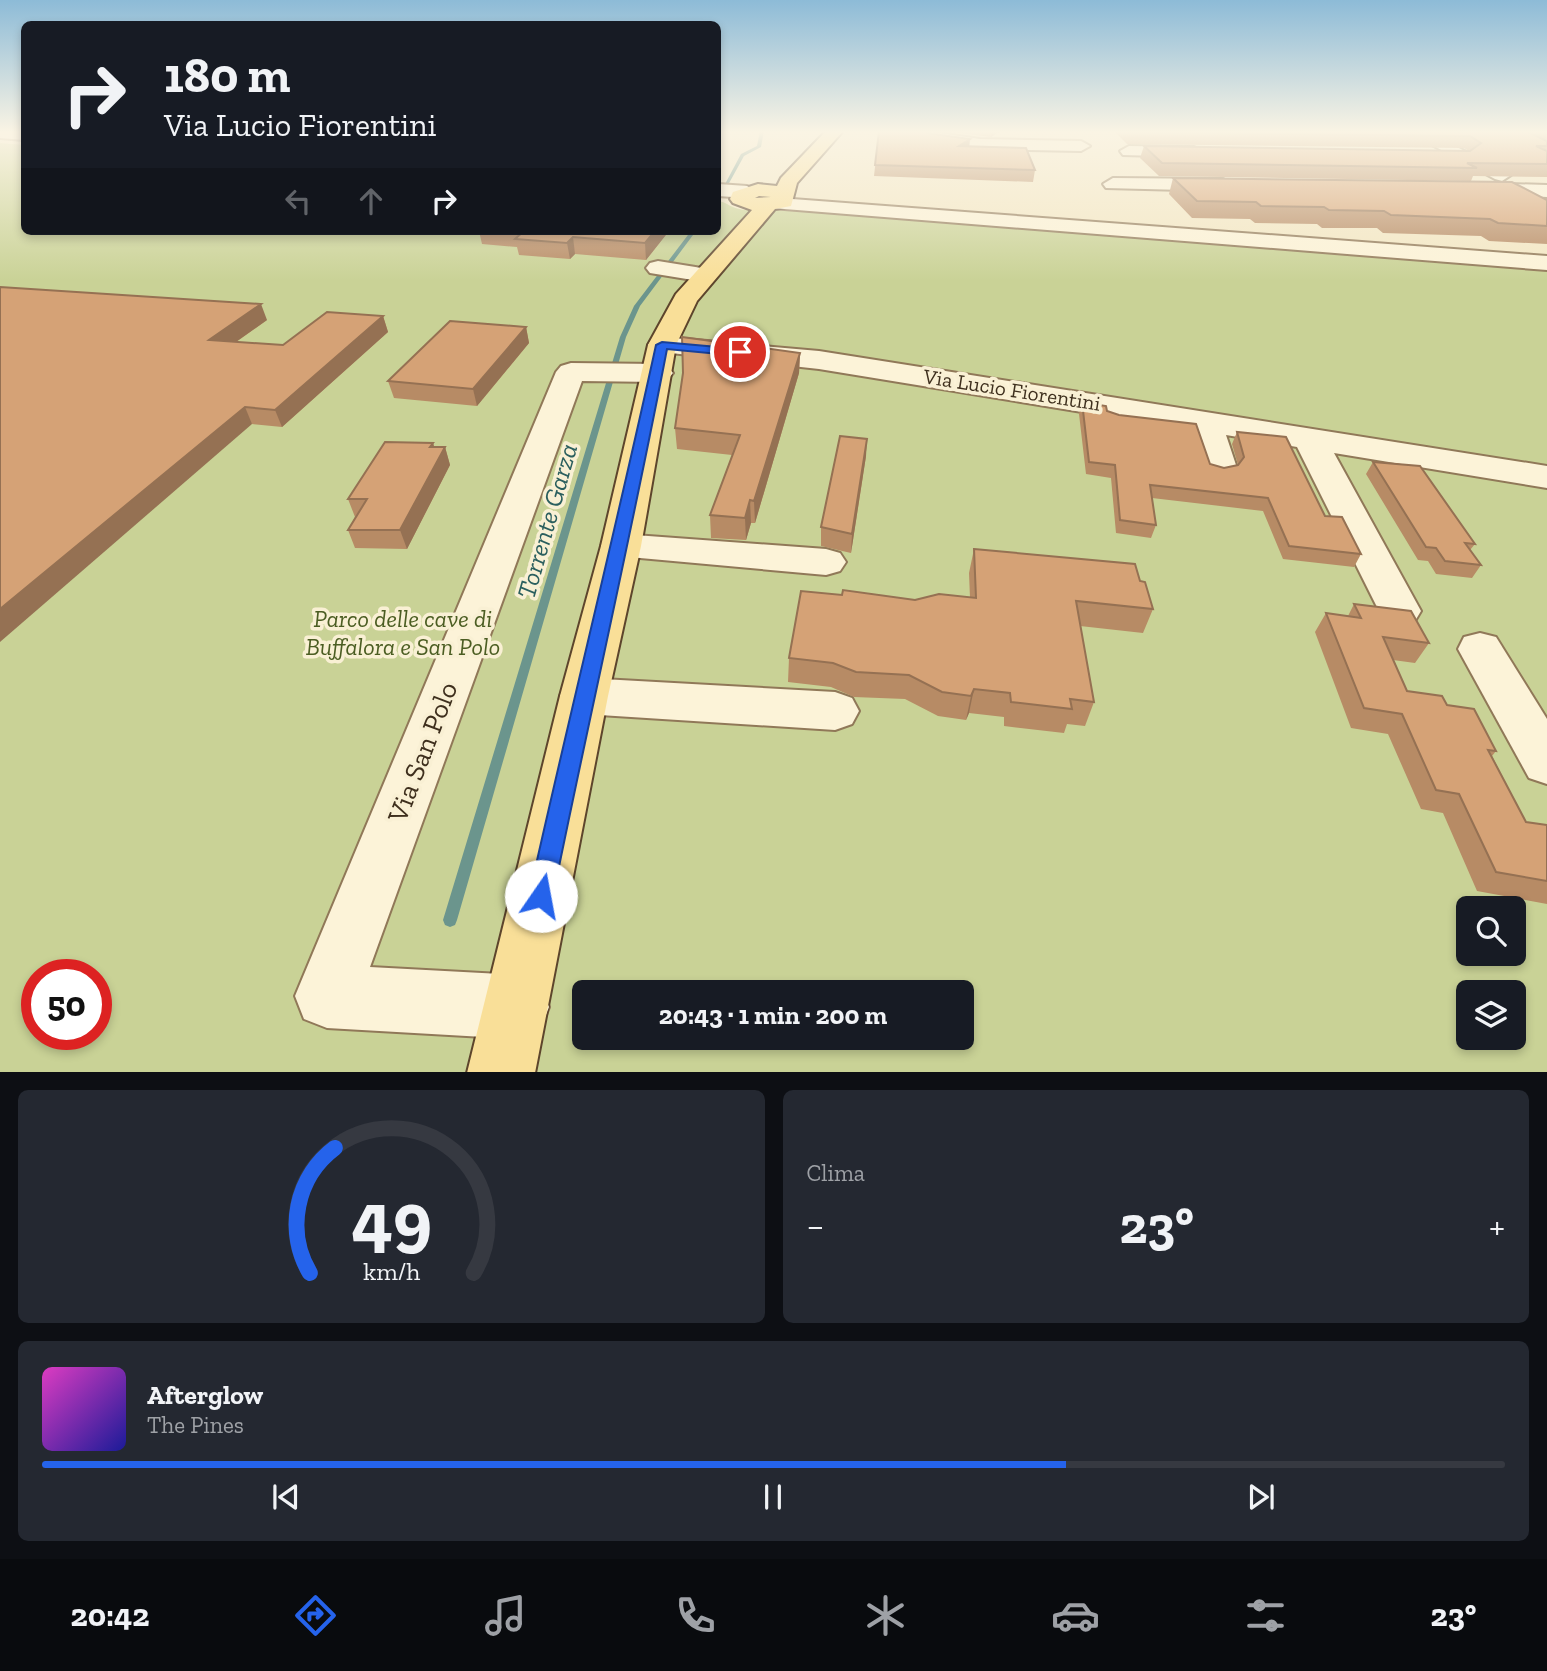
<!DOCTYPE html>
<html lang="it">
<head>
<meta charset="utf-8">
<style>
  :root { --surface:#171b24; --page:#242831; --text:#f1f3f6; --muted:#9ea1a6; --line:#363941; --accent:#2563eb }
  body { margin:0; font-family:"Zilla Slab",serif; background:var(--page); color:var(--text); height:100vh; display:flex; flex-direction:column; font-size:26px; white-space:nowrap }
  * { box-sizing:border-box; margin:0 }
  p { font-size:23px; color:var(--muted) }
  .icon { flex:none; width:38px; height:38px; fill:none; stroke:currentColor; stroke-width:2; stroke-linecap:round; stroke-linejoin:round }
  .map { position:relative; height:1072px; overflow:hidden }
  .details { display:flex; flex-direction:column; gap:18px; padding:18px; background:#0d0f14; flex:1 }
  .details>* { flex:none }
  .guide { position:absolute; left:21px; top:21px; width:700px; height:214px; border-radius:10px; box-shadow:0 4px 10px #0003; background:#171b24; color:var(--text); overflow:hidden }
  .tools { position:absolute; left:1456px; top:896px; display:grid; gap:14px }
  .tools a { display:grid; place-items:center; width:70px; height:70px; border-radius:10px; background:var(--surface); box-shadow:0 4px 10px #0003; font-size:35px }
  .speed { position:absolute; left:21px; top:959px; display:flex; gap:14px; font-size:35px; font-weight:700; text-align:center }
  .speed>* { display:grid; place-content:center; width:91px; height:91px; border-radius:50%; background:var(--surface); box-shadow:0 4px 10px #0003; line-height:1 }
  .speed .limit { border:10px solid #d22; background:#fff; color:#111 }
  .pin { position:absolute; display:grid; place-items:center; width:60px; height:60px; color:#fff; margin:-30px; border:4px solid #fff; border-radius:50%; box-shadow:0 2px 7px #0007 }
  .me { position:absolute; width:77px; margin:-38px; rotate:12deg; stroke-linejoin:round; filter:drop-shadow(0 0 5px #0008) }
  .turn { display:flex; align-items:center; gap:24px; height:147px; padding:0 28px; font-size:32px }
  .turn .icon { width:91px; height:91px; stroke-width:2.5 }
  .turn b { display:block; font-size:49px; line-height:60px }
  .lanes { display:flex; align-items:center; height:66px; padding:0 28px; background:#0003; justify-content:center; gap:35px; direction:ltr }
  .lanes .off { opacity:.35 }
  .big { font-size:52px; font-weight:700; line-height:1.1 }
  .details .card { flex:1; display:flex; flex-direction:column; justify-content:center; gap:10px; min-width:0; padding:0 24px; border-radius:10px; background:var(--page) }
  .details .dial { align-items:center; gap:0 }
  .dial svg { height:182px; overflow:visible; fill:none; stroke:var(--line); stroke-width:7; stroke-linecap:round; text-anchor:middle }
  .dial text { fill:var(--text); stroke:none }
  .song { display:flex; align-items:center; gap:21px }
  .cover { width:84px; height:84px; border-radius:10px; background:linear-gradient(135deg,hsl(310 70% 55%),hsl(240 70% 35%)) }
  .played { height:7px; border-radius:4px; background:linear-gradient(90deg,var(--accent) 70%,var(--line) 70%) }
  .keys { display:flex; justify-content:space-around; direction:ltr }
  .heat { display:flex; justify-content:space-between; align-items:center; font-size:38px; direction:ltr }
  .details .tiles { flex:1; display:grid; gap:18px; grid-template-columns:1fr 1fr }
  .card:last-child { grid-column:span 2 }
  .trip { position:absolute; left:572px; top:980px; width:402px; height:70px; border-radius:10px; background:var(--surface); box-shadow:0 4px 10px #0003; font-weight:700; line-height:70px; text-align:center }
  .menu { display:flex; height:112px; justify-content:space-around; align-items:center; background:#090b0e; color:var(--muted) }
  .menu .icon { width:49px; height:49px }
  .menu .selected { color:var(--accent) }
  .menu b { font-size:32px; color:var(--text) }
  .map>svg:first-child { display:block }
  .green { fill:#c9d296; fill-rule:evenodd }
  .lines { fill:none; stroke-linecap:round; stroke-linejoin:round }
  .stream { fill:#6b958d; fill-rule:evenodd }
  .minor-casing { stroke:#907858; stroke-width:4 }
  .major-casing { stroke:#5d452c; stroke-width:4 }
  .minor { fill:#fcf3d8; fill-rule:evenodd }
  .major { fill:#f9df98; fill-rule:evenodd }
  .wall { fill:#b78b65 }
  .shaded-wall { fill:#957153 }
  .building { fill:#d5a276; stroke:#957153; stroke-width:2 }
  .route { fill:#2563eb; stroke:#184099; stroke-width:2 }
  .labels { text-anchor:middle; stroke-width:7; stroke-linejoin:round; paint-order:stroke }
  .far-street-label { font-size:21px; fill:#3e2f1d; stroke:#f9f0d4 }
  .park-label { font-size:24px; font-style:italic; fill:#4b5d22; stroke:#f9f0d4 }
  .water-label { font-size:26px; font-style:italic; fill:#2b5f5e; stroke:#f9f0d4 }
  .near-street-label { font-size:28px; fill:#3e2f1d; stroke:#f9f0d4 }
</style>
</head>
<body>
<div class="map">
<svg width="1547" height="1073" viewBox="0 0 1547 1073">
  <rect width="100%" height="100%" fill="#f3e7c4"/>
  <path class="green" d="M0 143 24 145V231H718V201C725 202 726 204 733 207 745 213 782 211 795 208L1547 267V1072H0ZM1468 908H1514V954H1468ZM37 975H96V1034H37ZM584 992H962V1038H584ZM1468 992H1514V1038H1468Z"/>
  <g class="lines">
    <g class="stream">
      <polygon points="760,131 764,131 761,147 744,156 728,185 724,186 741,154 757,146"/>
      <polygon points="691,231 696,231 640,306 626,337 457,920 455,925 450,927 445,925 443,920 620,337 634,306"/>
    </g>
    <g class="minor-casing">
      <g id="minor">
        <polygon points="0,131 24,131 24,140 0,138"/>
        <polygon points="1406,131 1426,131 1511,175 1502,181 1495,179"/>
        <polygon points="932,132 980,139 1081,141 1090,146 1081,151 980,149 926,141 924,137"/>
        <polygon points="1129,146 1194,147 1203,152 1194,157 1123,155 1120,151"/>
        <polygon points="1113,178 1223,179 1233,185 1223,191 1106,188 1103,184"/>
        <polygon points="1476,183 1547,185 1547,197 1469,193 1466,189"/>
        <polygon points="718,184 747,186 757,192 747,198 718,196"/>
        <polygon points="779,198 1547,256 1547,270 772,208 769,204"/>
        <polygon points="658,261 714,270 717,275 714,280 705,282 650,273 646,268 650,263"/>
        <polygon points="662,337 819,351 1547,466 1547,488 1334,453 1421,611 1415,621 1400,626 1385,621 1379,611 1297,447 1226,435 1237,468 1232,475 1220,478 1208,475 1192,430 819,369 652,351 648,345 652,339"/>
        <polygon points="571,363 658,364 668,367 673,373 668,379 658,382 582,381 370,967 517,975 540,984 549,1007 540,1030 517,1039 327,1028 304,1019 295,996 556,372 561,366"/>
        <polygon points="621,534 826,549 840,553 846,562 840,571 826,575 607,555 601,546 607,537"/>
        <polygon points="1480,633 1496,637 1547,719 1547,784 1529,778 1458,649 1464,637"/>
        <polygon points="584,678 835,692 852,698 859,711 852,724 835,730 584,714 567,709 560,696 567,683"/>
      </g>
    </g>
    <g class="major-casing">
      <path id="major" d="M826 131H843L797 183 791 206 775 209 697 301 676 345 641 546 608 696 535 1073H467L560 696 601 546 648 345 676 294 752 210 733 203 730 199 733 192 758 184 777 186 781 178ZM759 196 771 197 755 198Z"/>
    </g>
    <use href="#minor" class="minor"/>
    <use href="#major" class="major"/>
  </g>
  <g class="wall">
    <polygon points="879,131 930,131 927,133 969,146 1035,170 1033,182 874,176"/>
    <polygon points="944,131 1000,131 991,137"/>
    <polygon points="1114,131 1526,131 1547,141 1547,177 1473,176 1471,181 1159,176 1140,158 1144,146 1469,151 1464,148 1127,144"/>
    <polygon points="1528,131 1547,131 1547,141"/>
    <polygon points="1173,178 1547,200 1547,244 1489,241 1481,236 1383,233 1377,228 1322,228 1317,224 1255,223 1250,219 1192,218 1169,194"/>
    <polygon points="479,231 669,231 646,260 575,254 570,259 519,255 517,247 482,244"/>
    <polygon points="0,287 267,320 236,342 283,345 383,316 388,332 282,427 252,424"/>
    <polygon points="526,327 529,343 477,406 394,398 388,381"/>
    <polygon points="800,353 799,373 755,523 751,523 746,540 711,538 710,515 732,455 677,449 675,428"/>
    <polygon points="1082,402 1107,411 1210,464 1224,468 1238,465 1232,444 1237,432 1325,516 1361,554 1354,567 1283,559 1263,511 1152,498 1156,525 1151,538 1116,533 1111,478 1086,474 1079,414"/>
    <polygon points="433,443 434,447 445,447 450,465 407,549 355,548 348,530 355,517 348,499"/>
    <polygon points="866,456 851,553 821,546 821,527"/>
    <polygon points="1373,462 1475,544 1470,550 1481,565 1472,578 1436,574 1428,561 1418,560 1366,474"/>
    <polygon points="974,549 1140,581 1153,609 1143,633 1080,626 1094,702 1085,726 1067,724 1064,733 1004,726 1004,717 969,713 966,720 938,716 905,699 854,697 831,687 788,682 789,658 842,595 915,600 970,598 969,573"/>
    <polygon points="1354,604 1429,643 1415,663 1393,660 1407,691 1447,705 1496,751 1492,756 1526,822 1547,825 1547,904 1477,891 1443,813 1421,809 1388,734 1351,728 1315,632 1326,613 1348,616"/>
  </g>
  <g class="shaded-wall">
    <polygon points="992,131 1000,131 991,137"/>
    <polygon points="970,139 969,150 959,146"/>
    <polygon points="655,231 669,231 646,260 645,243"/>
    <polygon points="573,237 575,254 570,259 567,243"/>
    <polygon points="261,304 267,320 216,356 209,340"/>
    <polygon points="383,316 388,332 282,427 275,410"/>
    <polygon points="526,327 529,343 477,406 473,389"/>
    <polygon points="800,353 799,373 755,523 754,501"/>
    <polygon points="245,407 252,424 0,642 0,609"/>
    <polygon points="867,439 866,456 851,553 852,534"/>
    <polygon points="433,443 438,460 445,447 450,465 407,549 400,530"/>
    <polygon points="750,500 751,523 746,540 745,518"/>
    <polygon points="974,689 969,713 966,720 971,696"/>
  </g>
  <g class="building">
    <polygon points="879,131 926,131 927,133 970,139 959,146 1026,148 1035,170 875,165"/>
    <polygon points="1129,131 1526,131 1547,141 1547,146 1536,146 1547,151 1547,164 1467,163 1477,168 1162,163 1144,146 1470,151 1481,143 1470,136 1130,132"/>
    <polygon points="1173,178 1512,182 1547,200 1547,226 1498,223 1490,219 1391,215 1384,211 1329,210 1324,207 1261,206 1256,202 1197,201"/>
    <polygon points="521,231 655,231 645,243 573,237 567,243 515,239 524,231"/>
    <polygon points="0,287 261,304 209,340 283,345 327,312 383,316 275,410 245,407 0,609"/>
    <polygon points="450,321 526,327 473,389 388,381"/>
    <polygon points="682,337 800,353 754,501 750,500 745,518 710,515 740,435 675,428 683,373"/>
    <polygon points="1082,402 1106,406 1107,411 1119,415 1196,424 1210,464 1224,468 1238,465 1244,457 1237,432 1286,437 1325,516 1342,517 1361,554 1289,546 1268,498 1150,485 1156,525 1120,520 1115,465 1089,462"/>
    <polygon points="840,436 867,439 852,534 821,527"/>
    <polygon points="385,442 433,443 430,447 445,447 400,530 348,530 367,499 348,499"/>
    <polygon points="1373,462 1420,466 1475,544 1465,543 1481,565 1445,561 1436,548 1426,547"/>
    <polygon points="974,549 1135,564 1140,581 1145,582 1153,609 1076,601 1094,702 1070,699 1072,709 1011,702 1010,693 974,689 971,696 942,692 909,675 856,672 833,663 789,658 801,591 842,595 843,590 915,600 939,594 976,598"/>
    <polygon points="1354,604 1411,611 1429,643 1383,637 1407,691 1442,696 1447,705 1474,709 1496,751 1488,750 1526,822 1547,825 1547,881 1496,872 1459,794 1436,790 1402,714 1364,708 1326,613 1361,618"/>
  </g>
  <linearGradient id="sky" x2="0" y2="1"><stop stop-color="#8dbbd7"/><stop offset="0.47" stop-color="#faf4e4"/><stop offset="1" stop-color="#faf4e4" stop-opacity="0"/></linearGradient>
  <rect width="1547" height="281" fill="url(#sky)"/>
  <path class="route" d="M662 342 740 349 746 352 740 356 667 349C632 532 590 713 553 896L549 904 541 907 532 904 529 896C570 712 616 529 656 345Z"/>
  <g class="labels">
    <g class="far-street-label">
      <text transform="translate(1012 390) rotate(9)" y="7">Via Lucio Fiorentini</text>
    </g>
    <g class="park-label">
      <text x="403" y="627">Parco delle cave di<tspan x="403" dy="28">Buffalora e San Polo</tspan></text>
    </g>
    <g class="water-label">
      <text transform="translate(547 521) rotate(-74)" y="9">Torrente Garza</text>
    </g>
    <g class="near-street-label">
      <text transform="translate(422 752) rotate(-69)" y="10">Via San Polo</text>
    </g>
  </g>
</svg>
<div class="tools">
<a><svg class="icon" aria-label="search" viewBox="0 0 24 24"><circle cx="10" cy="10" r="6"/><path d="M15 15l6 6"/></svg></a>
<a><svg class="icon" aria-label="layers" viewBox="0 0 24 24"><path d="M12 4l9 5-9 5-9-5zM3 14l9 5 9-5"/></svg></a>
</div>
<div class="speed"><div class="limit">50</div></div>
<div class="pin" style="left:740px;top:352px;background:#d93025"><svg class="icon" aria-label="arrive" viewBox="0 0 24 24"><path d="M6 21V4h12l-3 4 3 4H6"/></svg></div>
<svg class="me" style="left:541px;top:896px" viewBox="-20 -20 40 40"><circle r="19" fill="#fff"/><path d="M0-13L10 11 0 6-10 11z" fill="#2563eb"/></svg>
<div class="trip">20:43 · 1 min · 200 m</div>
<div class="guide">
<div class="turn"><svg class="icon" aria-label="right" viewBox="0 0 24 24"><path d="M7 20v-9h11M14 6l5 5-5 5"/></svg><div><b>180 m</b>Via Lucio Fiorentini</div></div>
<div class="lanes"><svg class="icon off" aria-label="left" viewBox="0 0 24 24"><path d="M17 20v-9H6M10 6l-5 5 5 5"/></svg><svg class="icon off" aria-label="ahead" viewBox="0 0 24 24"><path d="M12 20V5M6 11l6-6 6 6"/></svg><svg class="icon" aria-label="right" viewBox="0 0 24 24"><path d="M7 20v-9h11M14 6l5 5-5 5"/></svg></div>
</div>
</div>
<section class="details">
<div class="tiles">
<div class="card dial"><svg viewBox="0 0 100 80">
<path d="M14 69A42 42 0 1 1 86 69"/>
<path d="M14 69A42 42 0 0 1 25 14" stroke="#2563eb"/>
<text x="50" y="56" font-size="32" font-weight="700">49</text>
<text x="50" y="72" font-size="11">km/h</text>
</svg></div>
<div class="card"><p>Clima</p>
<div class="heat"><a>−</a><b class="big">23°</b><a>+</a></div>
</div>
<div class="card">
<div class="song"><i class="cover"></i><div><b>Afterglow</b><p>The Pines</p></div></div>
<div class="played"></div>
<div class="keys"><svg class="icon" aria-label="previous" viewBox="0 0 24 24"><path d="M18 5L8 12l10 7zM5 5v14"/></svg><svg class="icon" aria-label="pause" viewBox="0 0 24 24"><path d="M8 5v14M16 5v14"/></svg><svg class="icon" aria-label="next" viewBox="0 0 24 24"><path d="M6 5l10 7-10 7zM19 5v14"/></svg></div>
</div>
</div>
</section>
<nav class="menu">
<b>20:42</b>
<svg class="icon selected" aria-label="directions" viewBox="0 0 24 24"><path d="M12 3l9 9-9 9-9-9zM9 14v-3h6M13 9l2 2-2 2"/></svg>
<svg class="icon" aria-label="music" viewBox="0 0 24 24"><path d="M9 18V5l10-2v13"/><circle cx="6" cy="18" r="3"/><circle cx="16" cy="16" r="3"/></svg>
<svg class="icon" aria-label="phone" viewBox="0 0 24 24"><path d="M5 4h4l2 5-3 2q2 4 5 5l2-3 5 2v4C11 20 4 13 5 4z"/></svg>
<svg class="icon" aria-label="climate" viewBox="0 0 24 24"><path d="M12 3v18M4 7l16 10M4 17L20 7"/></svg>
<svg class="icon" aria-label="car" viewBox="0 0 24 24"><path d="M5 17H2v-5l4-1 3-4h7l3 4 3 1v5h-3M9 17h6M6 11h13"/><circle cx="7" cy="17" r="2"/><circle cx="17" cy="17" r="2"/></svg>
<svg class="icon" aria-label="filters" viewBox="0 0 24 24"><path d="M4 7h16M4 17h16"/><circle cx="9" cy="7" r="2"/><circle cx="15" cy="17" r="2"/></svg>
<b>23°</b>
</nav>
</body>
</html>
